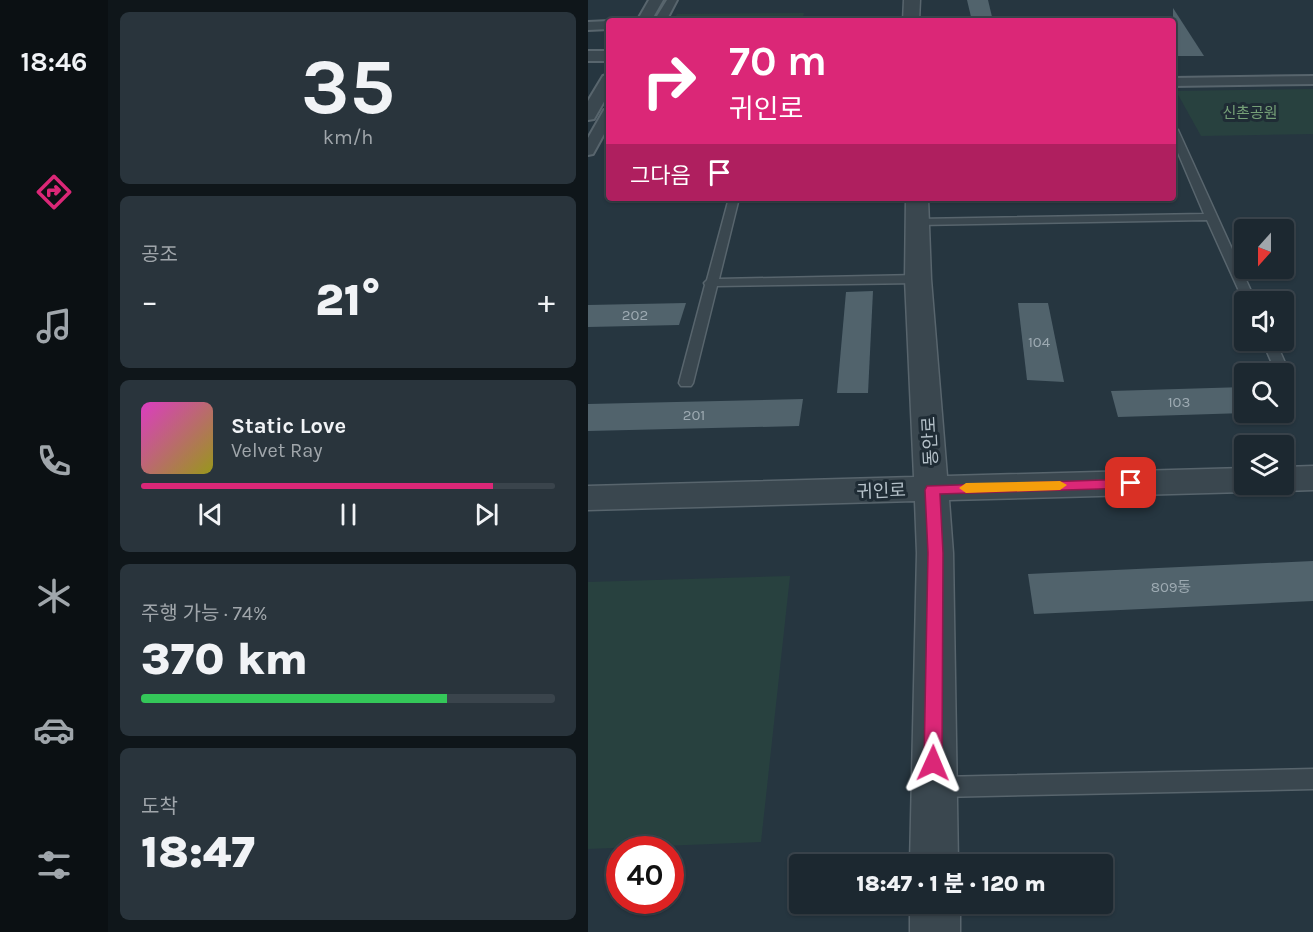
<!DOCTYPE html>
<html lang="ko">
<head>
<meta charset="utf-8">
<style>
  :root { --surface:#1c2830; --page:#29343c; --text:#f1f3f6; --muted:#a0a6ab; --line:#3a444c; --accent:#db2777 }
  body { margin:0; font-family:Karla,"Noto Sans KR",sans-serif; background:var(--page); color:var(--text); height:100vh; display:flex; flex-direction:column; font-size:22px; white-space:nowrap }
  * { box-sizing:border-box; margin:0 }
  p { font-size:20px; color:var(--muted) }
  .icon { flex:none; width:33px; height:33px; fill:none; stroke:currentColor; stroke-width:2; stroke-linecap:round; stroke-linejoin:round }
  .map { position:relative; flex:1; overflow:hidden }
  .panel { display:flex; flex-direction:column; gap:12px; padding:12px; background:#0f161a; width:480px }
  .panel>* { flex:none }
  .hud { position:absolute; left:18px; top:18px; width:570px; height:183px; border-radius:6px; box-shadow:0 2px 4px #0004,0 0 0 2px var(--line); background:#db2777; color:#fff; overflow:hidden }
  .needle { width:39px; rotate:201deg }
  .tools { position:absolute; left:646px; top:219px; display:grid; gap:12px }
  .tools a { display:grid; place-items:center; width:60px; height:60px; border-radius:6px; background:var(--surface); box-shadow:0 2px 4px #0004,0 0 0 2px var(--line); font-size:30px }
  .speed { position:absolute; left:18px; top:836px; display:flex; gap:12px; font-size:30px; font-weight:700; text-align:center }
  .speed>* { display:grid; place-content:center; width:78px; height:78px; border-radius:50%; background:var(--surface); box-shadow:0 2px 4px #0004,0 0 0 2px var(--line); line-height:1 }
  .speed .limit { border:9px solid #d22; background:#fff; color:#111 }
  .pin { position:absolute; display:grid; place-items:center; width:51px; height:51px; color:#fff; margin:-26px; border-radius:12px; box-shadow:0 3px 9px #0006 }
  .me { position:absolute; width:66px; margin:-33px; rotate:1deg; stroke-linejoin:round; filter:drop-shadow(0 0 4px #0008) }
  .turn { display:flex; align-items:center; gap:21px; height:126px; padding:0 24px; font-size:27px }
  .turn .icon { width:78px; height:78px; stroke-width:2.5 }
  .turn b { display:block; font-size:42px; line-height:51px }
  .then { display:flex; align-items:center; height:57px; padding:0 24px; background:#0003; gap:12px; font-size:22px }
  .big { font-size:45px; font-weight:800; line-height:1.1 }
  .panel .tile { flex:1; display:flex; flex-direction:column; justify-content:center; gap:9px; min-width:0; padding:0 21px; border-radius:9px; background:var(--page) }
  .panel .dial { align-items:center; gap:0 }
  .dial b { font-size:78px; line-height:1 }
  .song { display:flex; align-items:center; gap:18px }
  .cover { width:72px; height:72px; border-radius:9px; background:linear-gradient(135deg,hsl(310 70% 55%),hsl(60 70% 35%)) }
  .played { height:6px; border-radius:3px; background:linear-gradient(90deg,var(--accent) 85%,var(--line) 85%) }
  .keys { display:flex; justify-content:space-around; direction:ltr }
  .heat { display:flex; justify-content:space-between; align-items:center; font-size:33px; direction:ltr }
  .charge { height:9px; border-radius:4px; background:linear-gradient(90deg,#34c759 74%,var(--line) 0) }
  .trip { position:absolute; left:201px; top:854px; width:324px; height:60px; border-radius:6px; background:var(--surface); box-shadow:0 2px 4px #0004,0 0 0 2px var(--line); font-weight:800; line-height:60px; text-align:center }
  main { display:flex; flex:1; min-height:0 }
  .tabs { display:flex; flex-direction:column; width:108px; justify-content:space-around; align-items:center; background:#0b1013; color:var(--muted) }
  .tabs .icon { width:42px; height:42px }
  .tabs .selected { color:var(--accent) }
  .tabs b { font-size:27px; color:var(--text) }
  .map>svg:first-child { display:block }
  .green { fill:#28413f }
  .building { fill:#51636c }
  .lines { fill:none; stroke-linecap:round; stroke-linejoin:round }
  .service-casing { stroke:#58656d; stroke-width:3 }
  .pedestrian-casing { stroke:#58656d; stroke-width:4 }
  .minor-casing { stroke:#58656d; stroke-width:4 }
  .tertiary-casing { stroke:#58656d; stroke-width:3 }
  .service { fill:#3a474f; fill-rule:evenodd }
  .pedestrian { fill:#3a474f; fill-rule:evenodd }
  .minor { fill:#3a474f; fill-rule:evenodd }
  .tertiary { fill:#3a474f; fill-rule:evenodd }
  .route { fill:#db2777; stroke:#8e194d; stroke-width:1.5 }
  .slow { fill:#f59e0b }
  .labels { text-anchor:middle; stroke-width:6; stroke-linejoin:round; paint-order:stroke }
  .far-park-label { font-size:15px; fill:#759f77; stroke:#1f2c35 }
  .number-label { font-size:15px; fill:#9daab2 }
  .street-label { font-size:18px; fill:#b6c2ca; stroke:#1f2c35 }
</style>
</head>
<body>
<main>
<nav class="tabs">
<b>18:46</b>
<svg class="icon selected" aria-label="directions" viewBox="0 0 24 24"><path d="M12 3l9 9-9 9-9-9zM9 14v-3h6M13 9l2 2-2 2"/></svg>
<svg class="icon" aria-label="music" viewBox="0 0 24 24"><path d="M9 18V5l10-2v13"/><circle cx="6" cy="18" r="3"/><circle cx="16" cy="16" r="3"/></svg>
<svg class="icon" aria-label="phone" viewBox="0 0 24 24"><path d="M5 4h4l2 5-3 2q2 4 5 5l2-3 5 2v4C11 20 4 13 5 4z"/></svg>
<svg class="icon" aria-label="climate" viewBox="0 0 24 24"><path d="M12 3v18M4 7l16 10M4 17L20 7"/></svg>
<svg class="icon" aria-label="car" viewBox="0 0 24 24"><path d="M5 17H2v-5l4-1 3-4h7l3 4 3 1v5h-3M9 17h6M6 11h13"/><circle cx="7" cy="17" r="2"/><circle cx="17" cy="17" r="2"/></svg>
<svg class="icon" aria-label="filters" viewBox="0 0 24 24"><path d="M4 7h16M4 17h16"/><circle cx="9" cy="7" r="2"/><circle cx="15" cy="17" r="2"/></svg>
</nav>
<section class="panel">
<div class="tile dial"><b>35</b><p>km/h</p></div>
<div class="tile"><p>공조</p>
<div class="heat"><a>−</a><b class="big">21°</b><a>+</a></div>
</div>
<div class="tile">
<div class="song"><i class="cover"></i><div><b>Static Love</b><p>Velvet Ray</p></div></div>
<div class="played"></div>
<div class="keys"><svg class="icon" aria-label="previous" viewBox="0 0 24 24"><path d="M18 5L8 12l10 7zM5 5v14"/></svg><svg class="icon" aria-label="pause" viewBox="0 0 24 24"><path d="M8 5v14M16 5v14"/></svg><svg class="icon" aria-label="next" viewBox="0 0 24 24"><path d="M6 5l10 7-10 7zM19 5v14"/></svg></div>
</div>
<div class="tile"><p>주행 가능 · 74%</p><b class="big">370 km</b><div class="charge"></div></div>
<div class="tile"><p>도착</p><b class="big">18:47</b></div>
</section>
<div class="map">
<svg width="725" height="932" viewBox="0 0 725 932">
  <rect width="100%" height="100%" fill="#263640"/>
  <g class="green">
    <polygon points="216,13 214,21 85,21 89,14"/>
    <polygon points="725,89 725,134 613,136 588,91"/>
    <polygon points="202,576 173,842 0,849 0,582"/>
  </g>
  <g class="building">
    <polygon points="379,0 400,0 405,21 384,21"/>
    <polygon points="585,8 616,56 585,56"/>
    <polygon points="285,291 280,393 249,393 258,292"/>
    <polygon points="98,303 91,325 0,327 0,305"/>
    <polygon points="430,303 460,303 476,382 439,380"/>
    <polygon points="657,387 657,413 530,417 523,391"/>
    <polygon points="215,399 211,426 0,431 0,404"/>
    <polygon points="725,561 725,601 446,614 440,574"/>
  </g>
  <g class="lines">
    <g class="service-casing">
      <g id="service">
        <polygon points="585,127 590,130 668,302 656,302 619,220 330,225 325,222 330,219 616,214 585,141"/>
        <polygon points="141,198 151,198 131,279 330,275 336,279 330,283 129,286 105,383 103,386 93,386 91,383 117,285 116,283 119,280"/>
        <polygon points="674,340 687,340 698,365 696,368 686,368"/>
        <polygon points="725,769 725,789 351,797 344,794 341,787 344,780 351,777"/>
      </g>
    </g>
    <g class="pedestrian-casing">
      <g id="pedestrian">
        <polygon points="79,0 89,0 78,21 66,21"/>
        <polygon points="725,76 725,84 585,86 585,78"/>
        <polygon points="21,109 21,125 5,154 0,155 0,138 16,110"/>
      </g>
    </g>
    <g class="minor-casing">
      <g id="minor">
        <polygon points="61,0 75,0 63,21 49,21"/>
        <polygon points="21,21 21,29 0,30 0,22"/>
        <rect x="0" y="51" width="21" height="10"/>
        <polygon points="21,74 21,93 6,119 0,120 0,101 15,76"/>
      </g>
    </g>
    <g class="tertiary-casing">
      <g id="tertiary">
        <polygon points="316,0 332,0 331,21 315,21"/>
        <polygon points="318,198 340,198 343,279 359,476 657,468 657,484 671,484 669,488 657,492 361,500 365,553 370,864 322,864 329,553 327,501 0,510 0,486 326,477 317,279"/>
        <polygon points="725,466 725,490 696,491 684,487 682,484 696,484 696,467"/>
        <rect x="322" y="903" width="50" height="29"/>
      </g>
    </g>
    <use href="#service" class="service"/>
    <use href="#pedestrian" class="pedestrian"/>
    <use href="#minor" class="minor"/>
    <use href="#tertiary" class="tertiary"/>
  </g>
  <polygon class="route" points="543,479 550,483 543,488 352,494 355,553 354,763 351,769 345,772 338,769 336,763 340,553 337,490 339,486"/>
  <polygon class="slow" points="472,481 479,485 472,490 378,493 371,488 378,483"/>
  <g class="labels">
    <g class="far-park-label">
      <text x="662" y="118">신촌공원</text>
    </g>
    <g class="number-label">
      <text x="47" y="320">202</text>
      <text x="451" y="347">104</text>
      <text x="591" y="407">103</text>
      <text x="106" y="420">201</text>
      <text x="583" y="592">809동</text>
    </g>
    <g class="street-label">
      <text transform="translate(342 441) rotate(-93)" y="6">동안로</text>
      <text transform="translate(293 491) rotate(-2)" y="6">귀인로</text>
    </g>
  </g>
</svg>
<div class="tools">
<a><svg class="needle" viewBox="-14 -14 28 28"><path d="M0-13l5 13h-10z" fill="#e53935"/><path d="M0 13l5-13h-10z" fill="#a0a6ab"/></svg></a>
<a><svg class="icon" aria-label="sound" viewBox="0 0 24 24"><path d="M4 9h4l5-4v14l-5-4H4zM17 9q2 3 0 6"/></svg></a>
<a><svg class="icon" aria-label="search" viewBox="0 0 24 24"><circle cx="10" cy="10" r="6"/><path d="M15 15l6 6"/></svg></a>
<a><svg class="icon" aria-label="layers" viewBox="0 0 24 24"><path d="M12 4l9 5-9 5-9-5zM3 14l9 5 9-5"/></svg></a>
</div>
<div class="speed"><div class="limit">40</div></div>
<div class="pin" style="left:543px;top:483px;background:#d93025"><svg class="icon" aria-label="arrive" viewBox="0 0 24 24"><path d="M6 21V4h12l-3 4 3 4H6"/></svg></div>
<svg class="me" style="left:345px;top:763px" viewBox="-20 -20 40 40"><path d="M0-17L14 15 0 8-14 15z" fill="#db2777" stroke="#fff" stroke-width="4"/></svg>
<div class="trip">18:47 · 1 분 · 120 m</div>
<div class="hud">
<div class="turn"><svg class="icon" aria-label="right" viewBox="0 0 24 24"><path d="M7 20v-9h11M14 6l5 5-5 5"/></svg><div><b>70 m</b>귀인로</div></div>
<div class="then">그다음<svg class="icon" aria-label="arrive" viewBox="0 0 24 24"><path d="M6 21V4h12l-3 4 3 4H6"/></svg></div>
</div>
</div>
</main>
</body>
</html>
